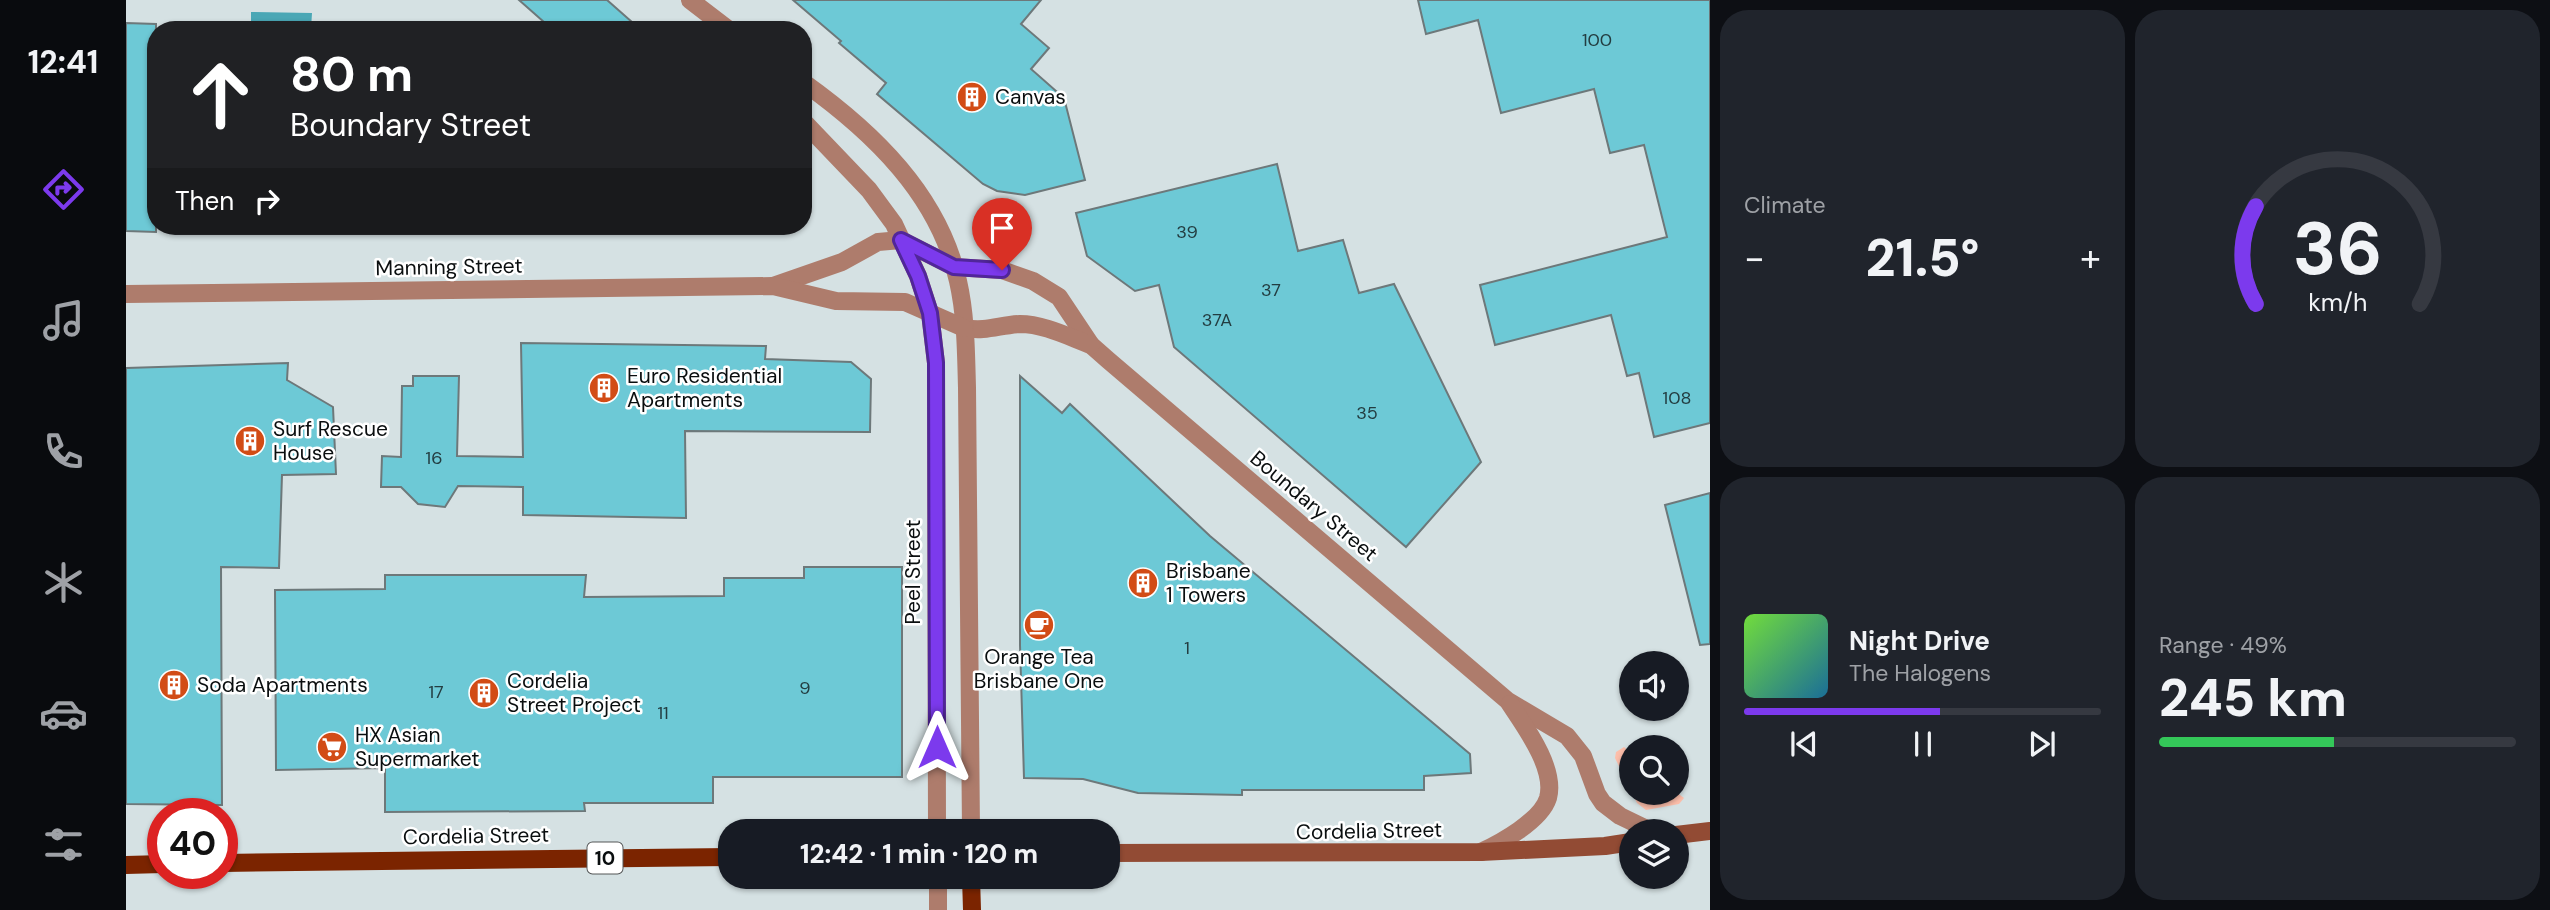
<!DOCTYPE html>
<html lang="en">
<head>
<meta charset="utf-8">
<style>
  :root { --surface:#171b24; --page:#20242c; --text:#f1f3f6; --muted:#9ea1a6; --line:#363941; --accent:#7c3aed }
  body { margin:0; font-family:"DM Sans",sans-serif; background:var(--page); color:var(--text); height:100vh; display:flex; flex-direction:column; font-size:26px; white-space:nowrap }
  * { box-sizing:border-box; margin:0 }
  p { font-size:23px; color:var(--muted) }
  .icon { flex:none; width:38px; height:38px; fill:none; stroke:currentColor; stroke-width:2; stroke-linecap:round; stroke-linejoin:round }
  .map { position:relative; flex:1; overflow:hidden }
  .details { display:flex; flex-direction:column; gap:10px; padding:10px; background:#0d0f14; width:840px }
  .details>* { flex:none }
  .top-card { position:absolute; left:21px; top:21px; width:665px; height:214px; border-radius:28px; box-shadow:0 2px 5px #0004; background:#202124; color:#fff; overflow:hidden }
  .controls { position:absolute; left:1493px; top:651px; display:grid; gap:14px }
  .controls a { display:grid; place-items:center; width:70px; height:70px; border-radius:50%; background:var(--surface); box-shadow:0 2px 5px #0004; font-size:35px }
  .speed { position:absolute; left:21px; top:798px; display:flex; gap:14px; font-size:35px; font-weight:700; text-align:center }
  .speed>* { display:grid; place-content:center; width:91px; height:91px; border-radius:50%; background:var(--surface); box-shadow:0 2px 5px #0004; line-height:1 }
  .speed .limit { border:10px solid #d22; background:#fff; color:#111 }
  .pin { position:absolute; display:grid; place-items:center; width:60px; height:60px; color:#fff; margin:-72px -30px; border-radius:50% 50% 50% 0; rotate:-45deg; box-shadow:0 0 7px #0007 }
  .pin .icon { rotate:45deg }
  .me { position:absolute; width:77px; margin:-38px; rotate:0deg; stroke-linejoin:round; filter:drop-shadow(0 0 5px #0008) }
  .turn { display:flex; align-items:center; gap:24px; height:147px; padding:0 28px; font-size:32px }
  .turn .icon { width:91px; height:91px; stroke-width:2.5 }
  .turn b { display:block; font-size:49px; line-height:60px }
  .then { display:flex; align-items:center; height:66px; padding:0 28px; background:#0003; gap:14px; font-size:26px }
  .big { font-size:52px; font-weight:800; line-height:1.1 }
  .details .tile { flex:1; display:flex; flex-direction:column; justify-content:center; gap:10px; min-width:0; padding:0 24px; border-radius:28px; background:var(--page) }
  .details .dial { align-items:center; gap:0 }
  .dial svg { height:182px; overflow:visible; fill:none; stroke:var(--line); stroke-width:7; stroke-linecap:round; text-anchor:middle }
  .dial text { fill:var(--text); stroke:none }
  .song { display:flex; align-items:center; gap:21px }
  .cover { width:84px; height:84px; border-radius:10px; background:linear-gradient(135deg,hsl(100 70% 55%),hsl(200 70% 35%)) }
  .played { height:7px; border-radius:4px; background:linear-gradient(90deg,var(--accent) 55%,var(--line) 55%) }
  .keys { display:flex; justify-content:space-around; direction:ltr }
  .heat { display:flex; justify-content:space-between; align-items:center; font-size:38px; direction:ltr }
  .charge { height:10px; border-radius:5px; background:linear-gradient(90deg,#34c759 49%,var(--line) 0) }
  .details .tiles { flex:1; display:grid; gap:10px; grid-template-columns:repeat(2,1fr) }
  .trip { position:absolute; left:592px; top:819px; width:402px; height:70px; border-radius:28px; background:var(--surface); box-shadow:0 2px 5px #0004; font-weight:800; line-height:70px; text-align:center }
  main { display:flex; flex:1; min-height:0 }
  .menu { display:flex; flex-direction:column; width:126px; justify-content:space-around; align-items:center; background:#090b0e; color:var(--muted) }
  .menu .icon { width:49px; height:49px }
  .menu .active { color:var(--accent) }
  .menu b { font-size:32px; color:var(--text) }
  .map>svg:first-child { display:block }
  .green { fill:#fdbeaa }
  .water { fill:#4aa7b5 }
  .building { fill:#6dc9d6; stroke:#6d787a; stroke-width:2 }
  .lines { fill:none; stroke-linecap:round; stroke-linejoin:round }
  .minor { stroke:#ae7c6c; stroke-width:18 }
  .tertiary { stroke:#ae7c6c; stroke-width:18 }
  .secondary { stroke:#924b34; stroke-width:18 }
  .primary { stroke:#7b2400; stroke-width:18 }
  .route-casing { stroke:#51269a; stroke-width:18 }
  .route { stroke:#7c3aed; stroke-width:12 }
  .labels { text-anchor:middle; stroke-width:5; stroke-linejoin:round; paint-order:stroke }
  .number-label { font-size:18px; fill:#233d41 }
  .shield { fill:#fff; stroke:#545657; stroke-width:2 }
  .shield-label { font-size:19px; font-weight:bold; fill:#0a0e0f }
  .poi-label { font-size:21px; fill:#0a0e0f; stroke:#fff; text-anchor:start }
  .street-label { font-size:21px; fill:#0a0e0f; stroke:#fff }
</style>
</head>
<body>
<main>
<nav class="menu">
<b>12:41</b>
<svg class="icon active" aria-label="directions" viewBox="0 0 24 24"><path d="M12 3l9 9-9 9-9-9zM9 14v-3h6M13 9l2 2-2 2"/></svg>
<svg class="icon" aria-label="music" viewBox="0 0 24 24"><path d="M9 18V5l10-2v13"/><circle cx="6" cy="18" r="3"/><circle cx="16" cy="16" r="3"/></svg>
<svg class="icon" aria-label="phone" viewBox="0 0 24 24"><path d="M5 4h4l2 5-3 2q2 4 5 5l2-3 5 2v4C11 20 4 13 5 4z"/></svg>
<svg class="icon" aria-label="climate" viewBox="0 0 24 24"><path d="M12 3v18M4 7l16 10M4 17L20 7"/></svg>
<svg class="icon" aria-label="car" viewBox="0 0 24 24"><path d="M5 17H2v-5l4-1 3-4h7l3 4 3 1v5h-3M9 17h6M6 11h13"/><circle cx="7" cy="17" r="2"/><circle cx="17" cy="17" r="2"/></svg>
<svg class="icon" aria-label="filters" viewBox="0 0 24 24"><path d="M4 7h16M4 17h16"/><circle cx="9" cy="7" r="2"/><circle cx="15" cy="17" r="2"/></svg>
</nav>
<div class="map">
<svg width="1584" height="910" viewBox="0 0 1584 910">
  <rect width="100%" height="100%" fill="#d5e1e3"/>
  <g class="green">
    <polygon points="1498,747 1505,753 1505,791 1489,758 1490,752"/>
    <polygon points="1550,792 1558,798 1553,804 1520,810 1511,803 1506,793"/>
  </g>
  <polygon class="water" points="125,12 186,13 185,30 125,30"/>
  <g class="building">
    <polygon points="393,0 481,0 515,30 427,30"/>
    <polygon points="667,0 915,0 895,24 923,48 905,69 938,98 959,180 899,195 871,191 857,184 751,94 760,83 713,43 715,41"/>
    <polygon points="1292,0 1584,0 1584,423 1528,437 1513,373 1501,376 1485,315 1369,345 1354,285 1541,237 1518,145 1484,153 1468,89 1375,113 1352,20 1300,34"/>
    <polygon points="0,23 30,24 30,232 0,231"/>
    <polygon points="1151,164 1172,251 1217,240 1233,293 1268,284 1355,462 1280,547 1048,347 1033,285 1009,291 961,256 950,213"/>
    <polygon points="395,343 640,346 639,359 725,362 745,379 744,432 559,431 560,518 397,515 397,487 332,486 319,507 292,504 275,487 255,487 256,456 275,457 276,386 287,386 287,376 333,376 331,456 397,457"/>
    <polygon points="162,363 161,380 207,407 210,474 156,475 153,568 95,567 96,805 0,804 0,368"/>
    <polygon points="894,376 936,413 944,404 1084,536 1344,754 1345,773 1298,776 1298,790 1116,790 1116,795 1012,793 957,779 898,778 894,645"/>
    <polygon points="1584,493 1584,644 1574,645 1539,505"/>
    <polygon points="678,567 776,567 776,777 587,777 587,803 458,803 459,811 259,812 259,768 150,770 149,590 259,589 259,575 460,575 458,597 598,596 598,578 678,578"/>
  </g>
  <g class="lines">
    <g class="minor">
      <polyline points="828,267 876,270 907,281 933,297 965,345 982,360 1382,701 1441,736 1457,756 1471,794 1477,803 1494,816 1525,831"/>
      <polyline points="647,286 716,262 752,242 775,240"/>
      <polyline points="0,294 647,286 710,301 779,302 804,313"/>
      <path d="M838 328C861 332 873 325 894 324 918 324 943 337 965 345"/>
      <path d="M1355 852C1374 843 1415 821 1422 798 1430 769 1400 728 1384 704"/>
    </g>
    <g class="tertiary">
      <polyline points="564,0 603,30"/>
      <path d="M677 82C747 132 813 195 832 281 840 316 840 353 841 388L845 831"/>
      <polyline points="677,121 743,190 768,224 792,276 804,313 810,363 811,831"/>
      <polyline points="775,240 828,267"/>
      <polyline points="804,313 838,328"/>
      <polyline points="812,877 812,910"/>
    </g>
    <g class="secondary">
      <polyline points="1550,835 1584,831"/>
      <polyline points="982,853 1355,852 1479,846 1505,842"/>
    </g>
    <g class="primary">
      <polyline points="96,863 604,857"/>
      <polyline points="0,865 37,864"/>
      <polyline points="845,877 846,910"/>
    </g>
  </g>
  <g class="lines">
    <g class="route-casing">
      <polyline id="route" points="811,747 810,363 804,313 792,276 775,240 828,267 876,270"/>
    </g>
    <use href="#route" class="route"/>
  </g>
  <defs>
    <g id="building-disc" transform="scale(1.575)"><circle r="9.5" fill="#d24c16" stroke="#fff"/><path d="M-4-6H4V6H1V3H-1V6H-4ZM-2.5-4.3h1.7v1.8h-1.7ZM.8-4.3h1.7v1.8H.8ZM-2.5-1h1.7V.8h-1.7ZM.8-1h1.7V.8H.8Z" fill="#fff"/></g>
    <g id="cafe-disc" transform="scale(1.575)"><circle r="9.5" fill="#d24c16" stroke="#fff"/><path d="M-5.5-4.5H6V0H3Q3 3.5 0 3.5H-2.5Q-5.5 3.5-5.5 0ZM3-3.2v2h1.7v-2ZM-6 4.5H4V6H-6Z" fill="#fff"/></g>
    <g id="supermarket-disc" transform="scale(1.575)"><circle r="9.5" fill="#d24c16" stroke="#fff"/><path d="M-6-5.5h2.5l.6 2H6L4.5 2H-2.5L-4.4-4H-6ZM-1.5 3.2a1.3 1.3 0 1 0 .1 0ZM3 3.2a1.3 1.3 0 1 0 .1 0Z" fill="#fff"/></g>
  </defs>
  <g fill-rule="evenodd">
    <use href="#building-disc" x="846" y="97"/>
    <use href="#building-disc" x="478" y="388"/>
    <use href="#building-disc" x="124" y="441"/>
    <use href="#building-disc" x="1017" y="583"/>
    <use href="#cafe-disc" x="913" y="625"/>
    <use href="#building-disc" x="48" y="685"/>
    <use href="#building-disc" x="358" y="693"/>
    <use href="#supermarket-disc" x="206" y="747"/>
  </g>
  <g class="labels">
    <g class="number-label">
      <text x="1471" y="46">100</text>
      <text x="1061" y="238">39</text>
      <text x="1145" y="296">37</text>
      <text x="1091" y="326">37A</text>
      <text x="1551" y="404">108</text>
      <text x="1241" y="419">35</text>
      <text x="308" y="464">16</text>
      <text x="1061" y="654">1</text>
      <text x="679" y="694">9</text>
      <text x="310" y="698">17</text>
      <text x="537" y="719">11</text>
    </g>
    <rect class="shield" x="461.5" y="842.5" width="35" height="31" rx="5"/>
    <g class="shield-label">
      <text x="479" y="865">10</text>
    </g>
    <g class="poi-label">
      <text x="869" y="104">Canvas</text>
      <text x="501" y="383">Euro Residential<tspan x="501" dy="24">Apartments</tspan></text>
      <text x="147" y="436">Surf Rescue<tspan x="147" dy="24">House</tspan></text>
      <text x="1040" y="578">Brisbane<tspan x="1040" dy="24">1 Towers</tspan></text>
      <text x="913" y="664" text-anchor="middle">Orange Tea<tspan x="913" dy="24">Brisbane One</tspan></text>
      <text x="381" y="688">Cordelia<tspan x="381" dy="24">Street Project</tspan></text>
      <text x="71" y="692">Soda Apartments</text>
      <text x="229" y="742">HX Asian<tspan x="229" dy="24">Supermarket</tspan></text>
    </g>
    <g class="street-label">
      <text transform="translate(323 267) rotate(-1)" y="7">Manning Street</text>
      <text transform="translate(1188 506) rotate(40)" y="7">Boundary Street</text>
      <text transform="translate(787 572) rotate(-90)" y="7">Peel Street</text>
      <text transform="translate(1243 831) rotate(-1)" y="7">Cordelia Street</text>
      <text transform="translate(350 836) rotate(-1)" y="7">Cordelia Street</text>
    </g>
  </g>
</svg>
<div class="controls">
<a><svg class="icon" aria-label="sound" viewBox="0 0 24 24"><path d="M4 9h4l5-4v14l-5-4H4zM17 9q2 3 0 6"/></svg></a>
<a><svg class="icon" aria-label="search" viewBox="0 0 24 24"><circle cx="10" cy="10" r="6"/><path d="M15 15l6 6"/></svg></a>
<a><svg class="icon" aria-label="layers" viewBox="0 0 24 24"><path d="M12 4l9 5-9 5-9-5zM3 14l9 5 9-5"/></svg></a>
</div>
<div class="speed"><div class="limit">40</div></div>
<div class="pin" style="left:876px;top:270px;background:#d93025"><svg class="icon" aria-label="arrive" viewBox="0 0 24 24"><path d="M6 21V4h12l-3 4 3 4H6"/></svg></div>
<svg class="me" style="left:811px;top:747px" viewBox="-20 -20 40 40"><path d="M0-17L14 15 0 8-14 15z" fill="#7c3aed" stroke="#fff" stroke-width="4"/></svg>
<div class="trip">12:42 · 1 min · 120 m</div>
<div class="top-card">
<div class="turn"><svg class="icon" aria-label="ahead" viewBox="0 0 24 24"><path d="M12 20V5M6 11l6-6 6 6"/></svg><div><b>80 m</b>Boundary Street</div></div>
<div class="then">Then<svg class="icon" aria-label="right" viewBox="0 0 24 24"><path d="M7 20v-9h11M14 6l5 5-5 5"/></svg></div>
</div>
</div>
<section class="details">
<div class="tiles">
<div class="tile"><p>Climate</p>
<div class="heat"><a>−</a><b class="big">21.5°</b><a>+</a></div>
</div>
<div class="tile dial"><svg viewBox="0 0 100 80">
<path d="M14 69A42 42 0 1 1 86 69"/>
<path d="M14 69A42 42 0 0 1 14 26" stroke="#7c3aed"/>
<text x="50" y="56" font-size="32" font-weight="700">36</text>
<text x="50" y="72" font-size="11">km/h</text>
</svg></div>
<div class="tile">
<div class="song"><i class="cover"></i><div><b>Night Drive</b><p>The Halogens</p></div></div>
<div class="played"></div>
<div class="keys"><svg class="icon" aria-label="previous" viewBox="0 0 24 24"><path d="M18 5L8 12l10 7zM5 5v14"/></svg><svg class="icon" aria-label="pause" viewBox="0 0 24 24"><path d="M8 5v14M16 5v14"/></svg><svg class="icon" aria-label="next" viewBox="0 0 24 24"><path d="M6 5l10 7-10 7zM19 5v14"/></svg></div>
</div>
<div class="tile"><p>Range · 49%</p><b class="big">245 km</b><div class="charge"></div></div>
</div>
</section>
</main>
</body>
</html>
